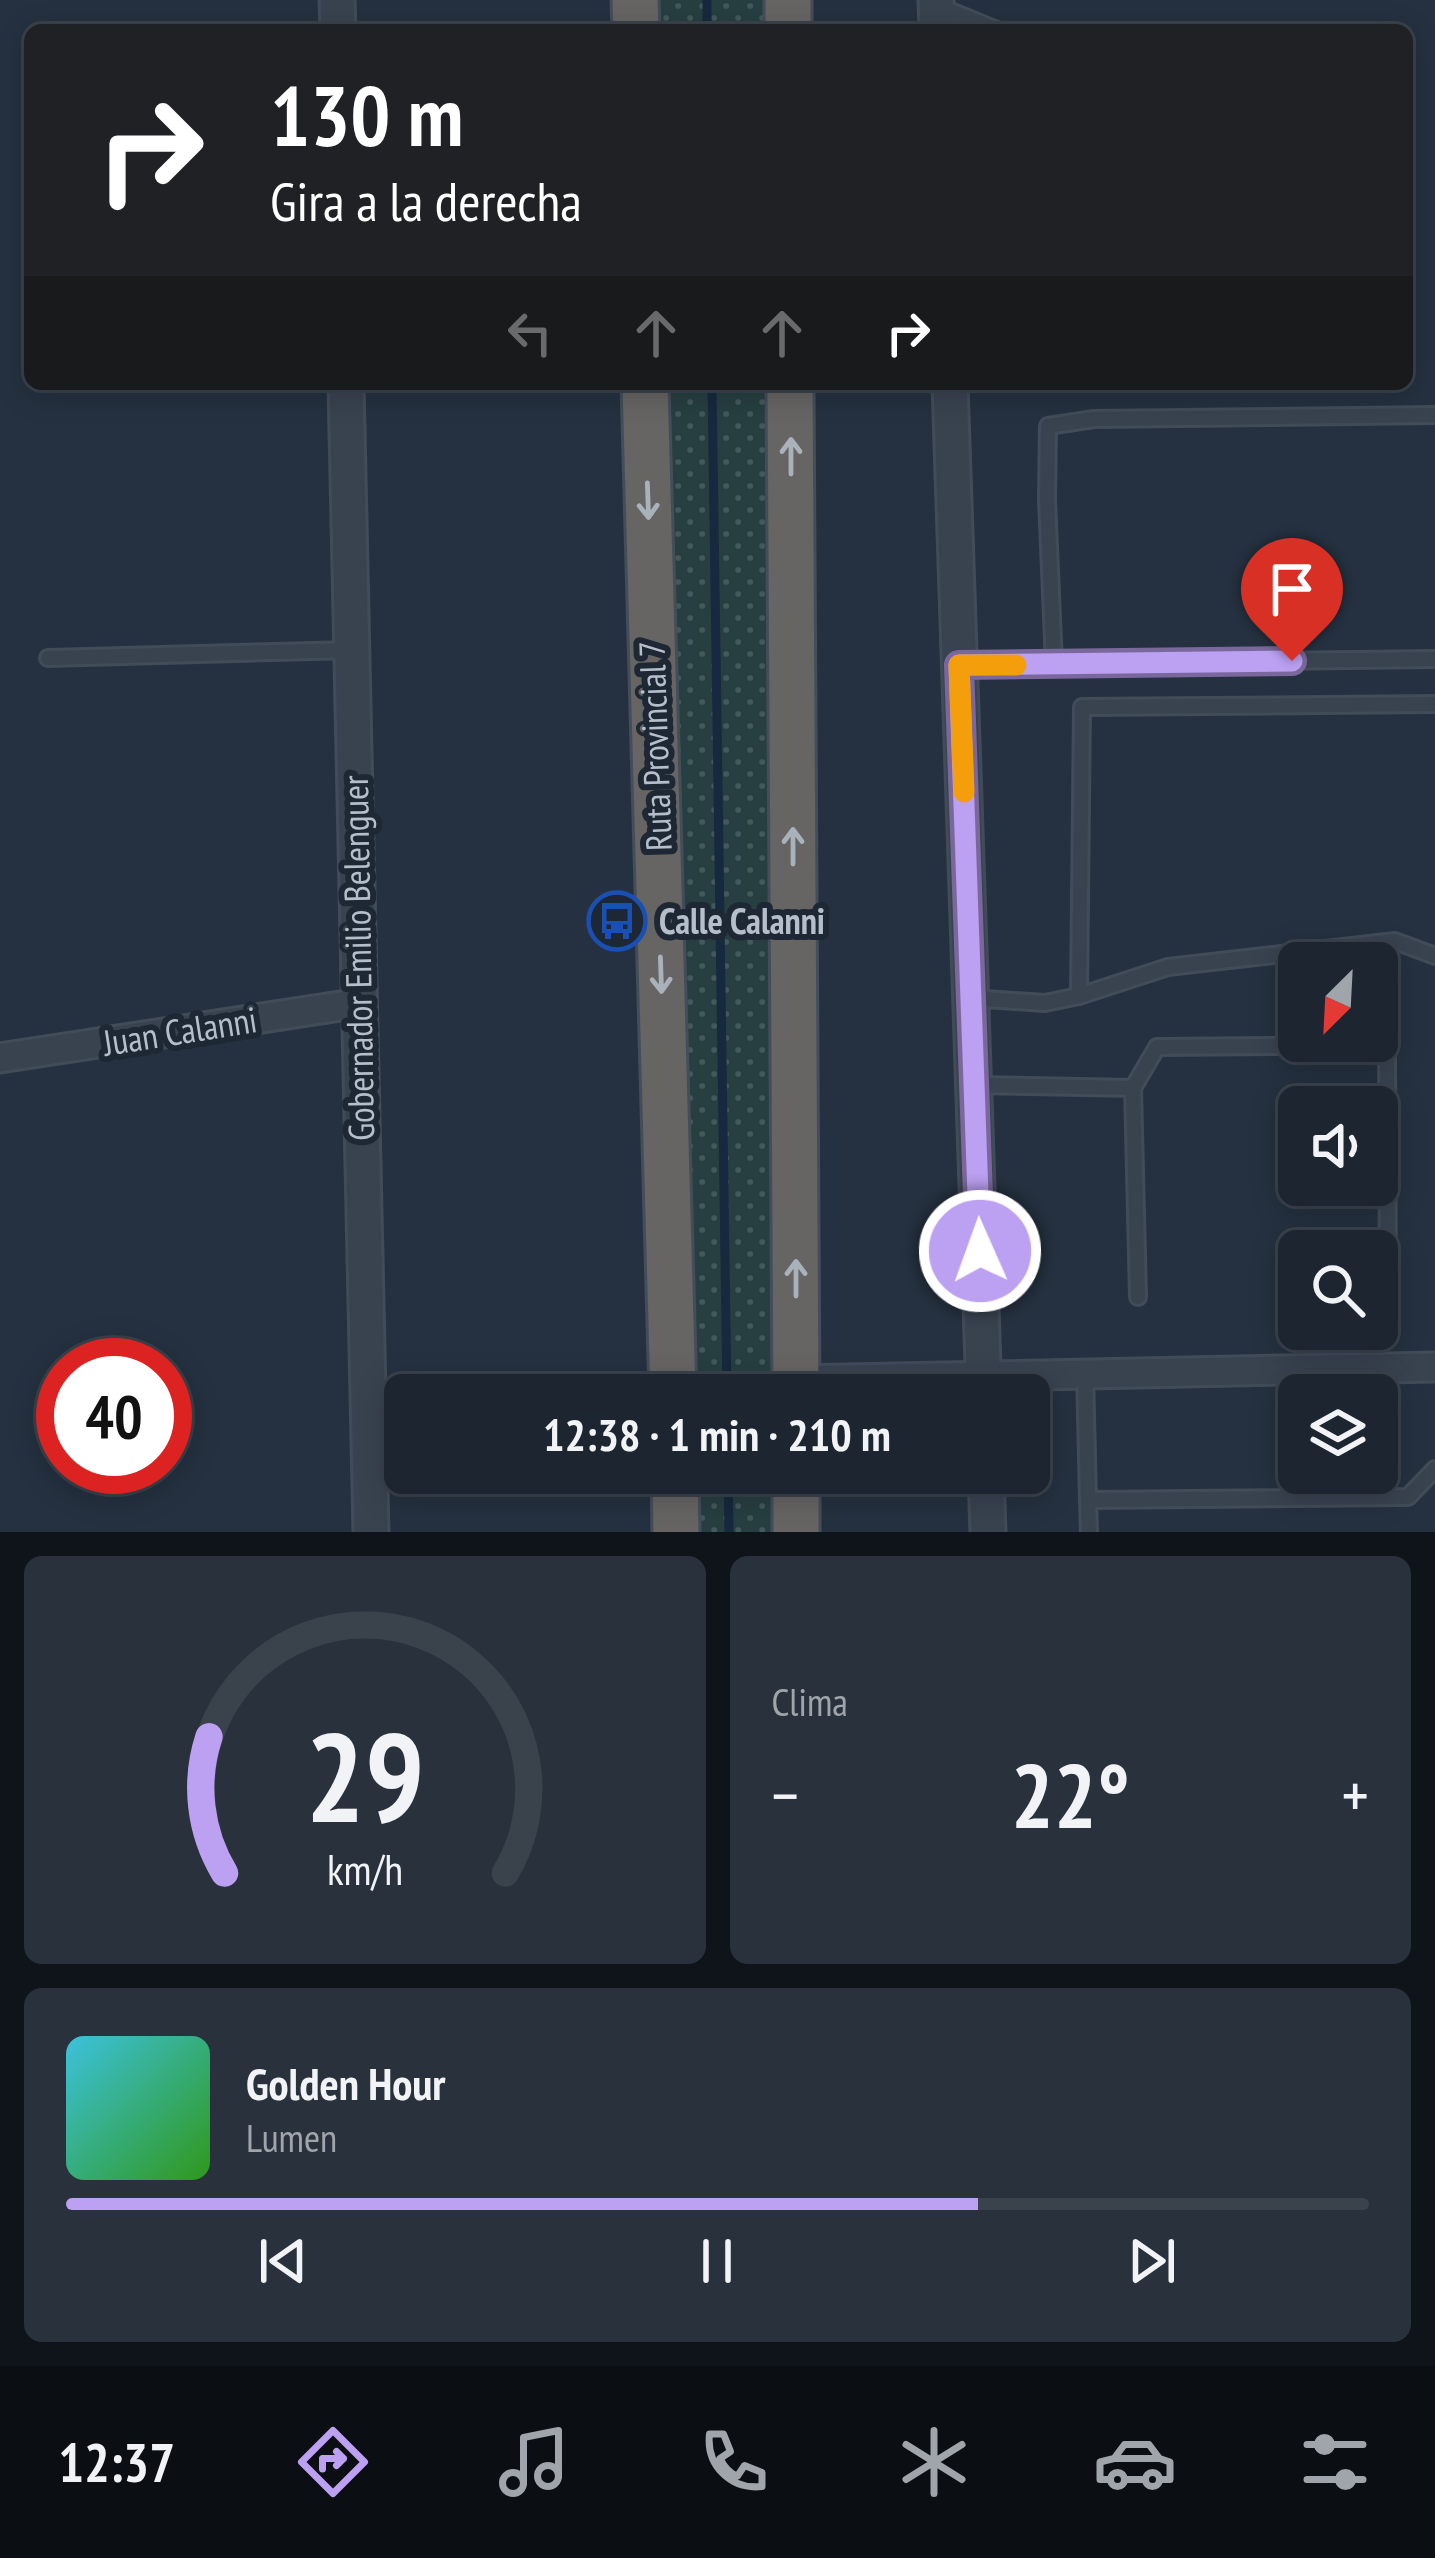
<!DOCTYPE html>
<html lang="es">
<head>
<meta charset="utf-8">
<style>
  :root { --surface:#1c2530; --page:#29313c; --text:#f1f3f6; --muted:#a0a5ab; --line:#3a424c; --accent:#bca0f2 }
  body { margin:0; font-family:"PT Sans Narrow",sans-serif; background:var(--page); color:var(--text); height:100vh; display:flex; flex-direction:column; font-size:45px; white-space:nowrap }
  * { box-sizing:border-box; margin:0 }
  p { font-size:39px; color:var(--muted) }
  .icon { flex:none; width:66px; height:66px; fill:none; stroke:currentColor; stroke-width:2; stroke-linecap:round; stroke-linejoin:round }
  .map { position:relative; height:1532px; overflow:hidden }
  .side { display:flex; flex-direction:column; gap:24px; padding:24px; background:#0f141a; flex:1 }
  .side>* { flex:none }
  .top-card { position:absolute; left:24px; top:24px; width:1389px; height:366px; border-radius:18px; box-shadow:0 6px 30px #0003,0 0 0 3px var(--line); background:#202124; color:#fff; overflow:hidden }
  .needle { width:78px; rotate:204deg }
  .fabs { position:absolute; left:1278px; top:942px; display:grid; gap:24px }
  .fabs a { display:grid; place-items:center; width:120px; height:120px; border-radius:18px; background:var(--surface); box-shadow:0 6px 30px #0003,0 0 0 3px var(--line); font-size:60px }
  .speed { position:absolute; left:36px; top:1338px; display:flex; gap:24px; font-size:60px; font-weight:700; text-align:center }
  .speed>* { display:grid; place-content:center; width:156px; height:156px; border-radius:50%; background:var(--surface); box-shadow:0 6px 30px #0003,0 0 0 3px var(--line); line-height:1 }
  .speed .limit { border:18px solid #d22; background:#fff; color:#111 }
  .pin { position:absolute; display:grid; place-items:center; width:102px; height:102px; color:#fff; margin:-123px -51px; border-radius:50% 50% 50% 0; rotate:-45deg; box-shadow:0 0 12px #0007 }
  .pin .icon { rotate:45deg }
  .me { position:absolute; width:132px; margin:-66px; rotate:358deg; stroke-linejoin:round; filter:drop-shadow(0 0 9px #0008) }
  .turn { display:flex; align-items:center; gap:42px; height:252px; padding:0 48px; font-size:54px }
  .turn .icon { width:156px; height:156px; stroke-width:2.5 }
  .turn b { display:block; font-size:84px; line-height:102px }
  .lanes { display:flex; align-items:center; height:114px; padding:0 48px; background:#0003; justify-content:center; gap:60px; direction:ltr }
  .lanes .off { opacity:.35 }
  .big { font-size:90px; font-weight:700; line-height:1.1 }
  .side .card { flex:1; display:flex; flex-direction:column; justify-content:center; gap:18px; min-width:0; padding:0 42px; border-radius:18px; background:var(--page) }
  .side .dial { align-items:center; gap:0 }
  .dial svg { height:312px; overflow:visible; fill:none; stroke:var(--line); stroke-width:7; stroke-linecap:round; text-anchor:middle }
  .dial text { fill:var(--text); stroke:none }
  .song { display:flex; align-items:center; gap:36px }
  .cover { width:144px; height:144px; border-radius:18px; background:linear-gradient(135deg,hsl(190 70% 55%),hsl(110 70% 35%)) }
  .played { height:12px; border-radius:6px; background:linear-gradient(90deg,var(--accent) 70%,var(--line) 70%) }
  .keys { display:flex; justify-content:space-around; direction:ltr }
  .heat { display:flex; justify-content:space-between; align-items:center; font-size:66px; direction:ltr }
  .side .tiles { flex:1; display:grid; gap:24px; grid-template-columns:1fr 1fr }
  .card:last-child { grid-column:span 2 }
  .trip { position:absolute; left:384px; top:1374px; width:666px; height:120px; border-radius:18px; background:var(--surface); box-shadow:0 6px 30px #0003,0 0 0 3px var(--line); font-weight:700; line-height:120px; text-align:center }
  .dock { display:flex; height:192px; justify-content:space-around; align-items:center; background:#0b0f13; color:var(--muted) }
  .dock .icon { width:84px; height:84px }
  .dock .selected { color:var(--accent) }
  .dock b { font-size:54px; color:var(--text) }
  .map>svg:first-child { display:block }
  .grass { fill:url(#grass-dots) }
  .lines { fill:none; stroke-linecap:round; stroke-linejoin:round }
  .stream { stroke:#17293e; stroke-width:9 }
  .service-casing { stroke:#424c59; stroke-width:20 }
  .minor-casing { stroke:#424c59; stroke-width:33 }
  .tertiary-casing { stroke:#424c59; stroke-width:39 }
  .trunk-casing { stroke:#444e5a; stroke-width:51 }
  .service { stroke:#394350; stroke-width:14 }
  .minor { stroke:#394350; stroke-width:27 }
  .tertiary { stroke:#394350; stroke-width:33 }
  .trunk { stroke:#666563; stroke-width:45 }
  .oneway { stroke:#a9b1bb }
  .route-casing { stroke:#7a689d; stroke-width:30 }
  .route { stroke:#bca0f2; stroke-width:21 }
  .slow { stroke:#f59e0b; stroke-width:21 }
  .labels { text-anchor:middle; stroke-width:12; stroke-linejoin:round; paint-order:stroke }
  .street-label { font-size:36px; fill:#b5beca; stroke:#1e2835 }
  .poi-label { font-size:36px; font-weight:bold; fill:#b5beca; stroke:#1e2835; text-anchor:start }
</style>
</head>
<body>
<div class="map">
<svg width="1435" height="1532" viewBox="0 0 1435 1532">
  <defs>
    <pattern id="grass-dots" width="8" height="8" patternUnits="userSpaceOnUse" patternTransform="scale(3)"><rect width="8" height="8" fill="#273f41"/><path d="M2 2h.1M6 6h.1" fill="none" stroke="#44595b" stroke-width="1.8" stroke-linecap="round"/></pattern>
  </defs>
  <rect width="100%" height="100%" fill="#253140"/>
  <g class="grass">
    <polygon points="649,0 774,0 774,30 650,30"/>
    <polygon points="660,384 776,384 780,1395 689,1395"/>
    <polygon points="691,1473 781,1473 781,1532 693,1532"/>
  </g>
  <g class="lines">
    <g class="stream">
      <polyline points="707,0 707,30"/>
      <polyline points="712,384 727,1395"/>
      <polyline points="728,1473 729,1532"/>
    </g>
    <g class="service-casing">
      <g id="service">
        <polyline points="936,5 997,30"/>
        <polyline points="48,658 352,650"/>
        <polyline points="959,665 1435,659"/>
        <polyline points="1054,665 1047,499 1048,426 1094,419 1435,415"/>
        <polyline points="1079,996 1168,967 1395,941 1435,956"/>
        <polyline points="971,998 1045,1003 1079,996 1082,707 1435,704"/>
        <polyline points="974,1085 1133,1088 1138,1297"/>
        <polyline points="1133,1088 1157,1047 1387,1045 1388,1293"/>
        <polyline points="1085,1373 1088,1500"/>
        <polyline points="1089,1532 1088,1500 1408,1497 1435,1469"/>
      </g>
    </g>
    <g class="minor-casing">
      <g id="minor">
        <polyline points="0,1058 360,1003"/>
        <polyline points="796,1380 1435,1367"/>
      </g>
    </g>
    <g class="tertiary-casing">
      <g id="tertiary">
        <polyline points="337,0 338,30"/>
        <polyline points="936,0 937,30"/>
        <polyline points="346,384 371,1532"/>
        <polyline points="950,384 984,1395"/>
        <polyline points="986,1473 988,1532"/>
      </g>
    </g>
    <g class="trunk-casing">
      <g id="trunk">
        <polyline points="635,0 636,30"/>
        <polyline points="788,0 788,30"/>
        <polyline points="645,384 673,1395"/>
        <polyline points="790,384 796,1395"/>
        <polyline points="675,1473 676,1532"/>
        <polyline points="796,1532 796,1473"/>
      </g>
    </g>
    <use href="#service" class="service"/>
    <use href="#minor" class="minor"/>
    <use href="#tertiary" class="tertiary"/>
    <use href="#trunk" class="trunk"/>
  </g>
  <defs><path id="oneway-shaft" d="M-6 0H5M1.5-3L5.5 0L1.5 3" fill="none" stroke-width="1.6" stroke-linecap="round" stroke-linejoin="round" transform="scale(3)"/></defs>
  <g class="oneway">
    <use href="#oneway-shaft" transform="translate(791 456) rotate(-90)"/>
    <use href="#oneway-shaft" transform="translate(648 501) rotate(88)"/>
    <use href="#oneway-shaft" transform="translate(793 846) rotate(-90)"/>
    <use href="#oneway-shaft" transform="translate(661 975) rotate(88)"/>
    <use href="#oneway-shaft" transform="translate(796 1278) rotate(-90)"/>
  </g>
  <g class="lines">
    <g class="route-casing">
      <polyline id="route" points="980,1251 959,665 1292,661"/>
    </g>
    <use href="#route" class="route"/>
    <polyline class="slow" points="964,792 959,665 1016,665"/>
  </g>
  <defs>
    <g id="bus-ring" transform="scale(3)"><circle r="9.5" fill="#1e2835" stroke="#1a4fb4" stroke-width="1.5"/><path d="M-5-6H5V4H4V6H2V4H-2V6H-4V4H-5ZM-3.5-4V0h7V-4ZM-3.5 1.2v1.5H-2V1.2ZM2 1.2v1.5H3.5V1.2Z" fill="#1a4fb4"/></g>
  </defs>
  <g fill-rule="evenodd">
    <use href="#bus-ring" x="617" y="921"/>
  </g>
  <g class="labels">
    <g class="street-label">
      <text transform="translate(655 746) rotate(-92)" y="13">Ruta Provincial 7</text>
      <text transform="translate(358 958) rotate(-91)" y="13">Gobernador Emilio Belenguer</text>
      <text transform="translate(180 1031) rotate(-9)" y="13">Juan Calanni</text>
    </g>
    <g class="poi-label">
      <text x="659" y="934">Calle Calanni</text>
    </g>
  </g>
</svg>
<div class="fabs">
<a><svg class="needle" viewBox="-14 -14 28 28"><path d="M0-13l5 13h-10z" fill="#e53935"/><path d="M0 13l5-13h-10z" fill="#a0a5ab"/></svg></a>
<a><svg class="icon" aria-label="sound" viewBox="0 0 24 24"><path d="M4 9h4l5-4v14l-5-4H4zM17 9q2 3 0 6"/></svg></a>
<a><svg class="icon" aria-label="search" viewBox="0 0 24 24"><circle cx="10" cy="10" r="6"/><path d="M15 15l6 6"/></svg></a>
<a><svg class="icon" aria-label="layers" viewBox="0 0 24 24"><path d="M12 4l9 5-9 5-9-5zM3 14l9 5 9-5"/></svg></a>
</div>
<div class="speed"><div class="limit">40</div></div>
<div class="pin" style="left:1292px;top:661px;background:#d93025"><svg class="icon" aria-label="arrive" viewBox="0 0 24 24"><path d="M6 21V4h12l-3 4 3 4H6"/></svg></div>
<svg class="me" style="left:980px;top:1251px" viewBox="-20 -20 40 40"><circle r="17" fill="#bca0f2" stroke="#fff" stroke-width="3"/><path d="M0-11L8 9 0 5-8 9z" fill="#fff"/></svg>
<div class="trip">12:38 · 1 min · 210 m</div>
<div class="top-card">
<div class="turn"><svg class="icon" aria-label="right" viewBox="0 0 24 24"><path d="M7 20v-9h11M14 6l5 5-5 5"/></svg><div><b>130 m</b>Gira a la derecha</div></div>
<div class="lanes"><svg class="icon off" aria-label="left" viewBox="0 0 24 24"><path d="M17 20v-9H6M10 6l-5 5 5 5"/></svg><svg class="icon off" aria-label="ahead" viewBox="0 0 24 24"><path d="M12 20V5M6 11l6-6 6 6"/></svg><svg class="icon off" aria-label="ahead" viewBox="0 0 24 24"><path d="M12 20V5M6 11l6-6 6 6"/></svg><svg class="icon" aria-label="right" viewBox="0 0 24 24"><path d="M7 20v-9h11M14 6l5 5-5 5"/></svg></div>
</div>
</div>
<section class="side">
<div class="tiles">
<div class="card dial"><svg viewBox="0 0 100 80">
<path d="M14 69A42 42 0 1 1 86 69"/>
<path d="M14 69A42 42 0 0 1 10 34" stroke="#bca0f2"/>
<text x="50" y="56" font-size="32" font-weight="700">29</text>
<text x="50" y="72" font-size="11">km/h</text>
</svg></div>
<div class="card"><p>Clima</p>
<div class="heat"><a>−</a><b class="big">22°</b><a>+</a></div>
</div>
<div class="card">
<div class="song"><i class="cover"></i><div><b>Golden Hour</b><p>Lumen</p></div></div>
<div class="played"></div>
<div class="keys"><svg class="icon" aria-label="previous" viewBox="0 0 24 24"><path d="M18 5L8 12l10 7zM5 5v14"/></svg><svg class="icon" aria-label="pause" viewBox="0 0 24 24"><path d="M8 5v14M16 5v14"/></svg><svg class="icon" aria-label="next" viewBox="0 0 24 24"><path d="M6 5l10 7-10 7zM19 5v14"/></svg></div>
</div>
</div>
</section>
<nav class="dock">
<b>12:37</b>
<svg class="icon selected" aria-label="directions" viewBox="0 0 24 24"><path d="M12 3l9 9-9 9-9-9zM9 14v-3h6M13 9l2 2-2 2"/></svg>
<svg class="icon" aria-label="music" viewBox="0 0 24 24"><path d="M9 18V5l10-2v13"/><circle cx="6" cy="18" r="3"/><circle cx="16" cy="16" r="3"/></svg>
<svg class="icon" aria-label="phone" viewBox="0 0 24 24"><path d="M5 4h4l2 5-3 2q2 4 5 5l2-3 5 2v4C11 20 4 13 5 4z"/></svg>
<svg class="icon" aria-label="climate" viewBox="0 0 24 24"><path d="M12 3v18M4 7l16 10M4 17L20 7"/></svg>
<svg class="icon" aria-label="car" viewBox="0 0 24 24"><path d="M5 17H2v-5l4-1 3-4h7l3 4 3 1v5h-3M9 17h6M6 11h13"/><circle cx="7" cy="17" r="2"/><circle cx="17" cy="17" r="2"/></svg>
<svg class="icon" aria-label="filters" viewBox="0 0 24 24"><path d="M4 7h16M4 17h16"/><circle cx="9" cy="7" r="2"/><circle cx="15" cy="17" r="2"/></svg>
</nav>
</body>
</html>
